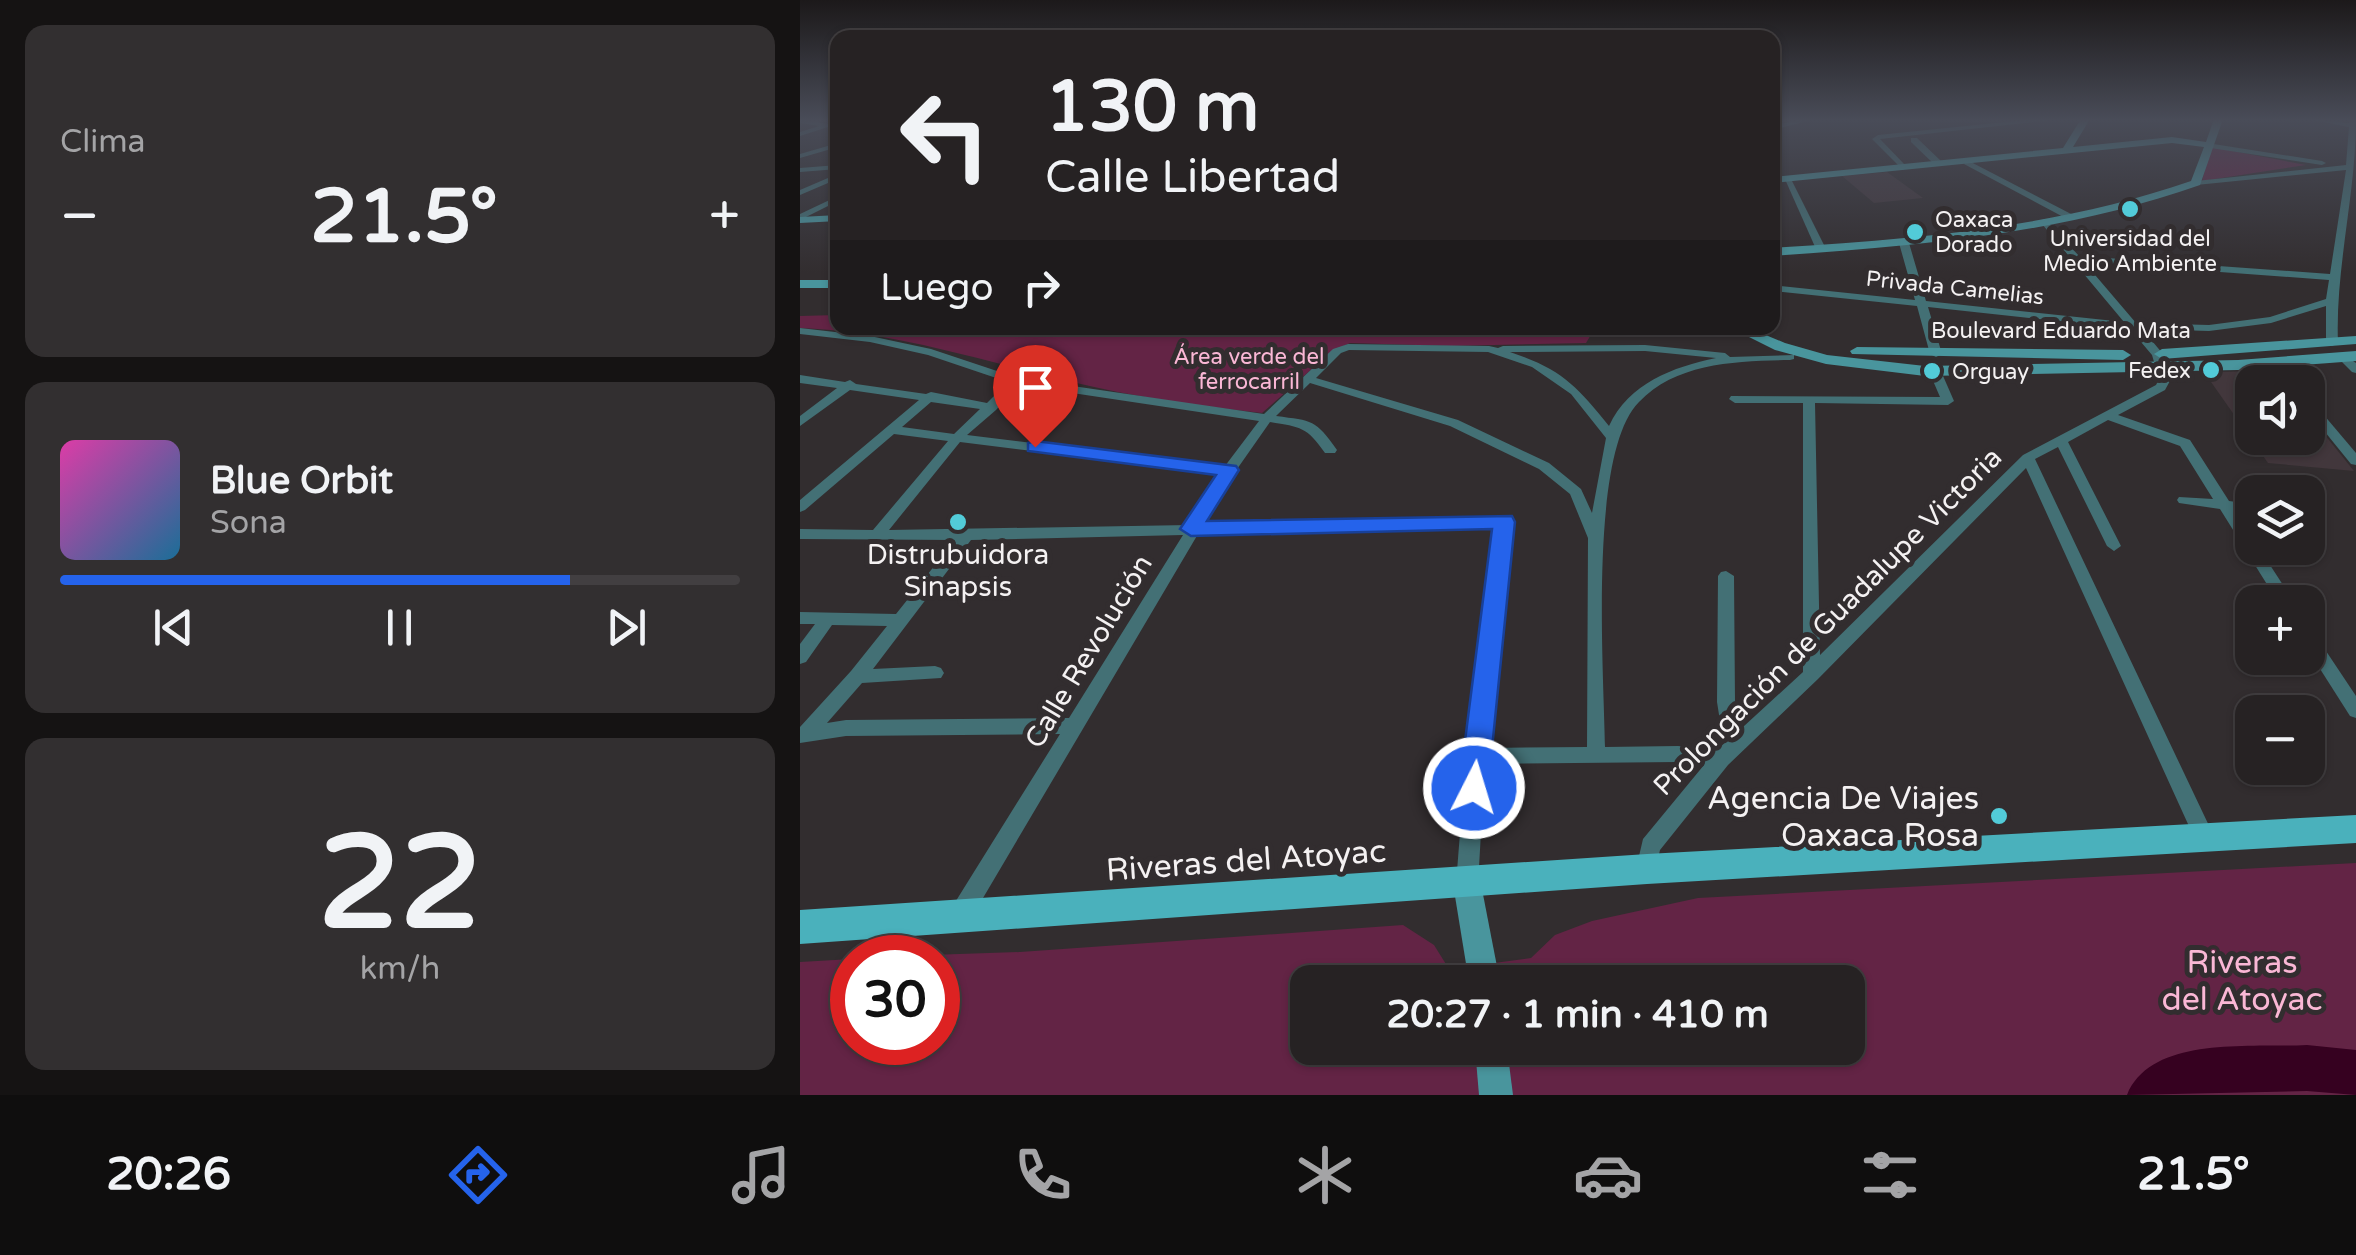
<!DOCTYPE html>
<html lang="es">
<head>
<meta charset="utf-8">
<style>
  :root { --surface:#262223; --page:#322f30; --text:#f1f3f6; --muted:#a4a4a6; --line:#423f41; --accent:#2563eb }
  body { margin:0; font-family:"Varela Round",sans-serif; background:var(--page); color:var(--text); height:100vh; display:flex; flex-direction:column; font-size:38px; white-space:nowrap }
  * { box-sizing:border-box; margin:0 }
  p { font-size:32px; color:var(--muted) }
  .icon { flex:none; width:55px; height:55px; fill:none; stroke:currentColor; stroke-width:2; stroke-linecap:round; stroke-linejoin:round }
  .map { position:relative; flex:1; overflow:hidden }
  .panel { display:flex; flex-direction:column; gap:25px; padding:25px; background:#151313; width:800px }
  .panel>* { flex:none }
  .top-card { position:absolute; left:30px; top:30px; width:950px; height:305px; border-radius:20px; box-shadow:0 2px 8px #0004,0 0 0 2px var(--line); background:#262223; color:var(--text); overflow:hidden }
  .fabs { position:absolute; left:1435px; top:365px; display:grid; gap:20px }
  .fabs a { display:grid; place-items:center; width:90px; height:90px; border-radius:20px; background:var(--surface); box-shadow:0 2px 8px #0004,0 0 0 2px var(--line); font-size:50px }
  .speed { position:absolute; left:30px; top:935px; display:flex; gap:20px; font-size:50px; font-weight:700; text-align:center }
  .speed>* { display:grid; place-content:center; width:130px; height:130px; border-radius:50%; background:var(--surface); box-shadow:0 2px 8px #0004,0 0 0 2px var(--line); line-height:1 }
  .speed .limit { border:15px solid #d22; background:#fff; color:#111 }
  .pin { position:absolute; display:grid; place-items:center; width:85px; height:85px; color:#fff; margin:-102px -42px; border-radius:50% 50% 50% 0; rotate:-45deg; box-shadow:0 0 10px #0007 }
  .pin .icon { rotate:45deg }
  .me { position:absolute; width:110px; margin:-55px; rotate:5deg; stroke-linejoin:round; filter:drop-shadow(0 0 8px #0008) }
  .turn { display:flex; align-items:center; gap:35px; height:210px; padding:0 50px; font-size:45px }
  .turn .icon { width:130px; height:130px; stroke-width:2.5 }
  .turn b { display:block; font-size:70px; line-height:85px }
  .then { display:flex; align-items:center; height:95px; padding:0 50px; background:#0003; gap:20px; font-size:38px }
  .big { font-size:75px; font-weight:700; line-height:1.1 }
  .panel .card { flex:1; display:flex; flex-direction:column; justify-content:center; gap:15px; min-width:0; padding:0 35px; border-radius:20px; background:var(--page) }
  .panel .dial { align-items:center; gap:0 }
  .dial b { font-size:130px; line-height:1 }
  .song { display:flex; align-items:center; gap:30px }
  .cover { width:120px; height:120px; border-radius:15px; background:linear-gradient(135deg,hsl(320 70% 55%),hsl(200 70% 35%)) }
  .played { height:10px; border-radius:5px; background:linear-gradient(90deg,var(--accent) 75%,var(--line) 75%) }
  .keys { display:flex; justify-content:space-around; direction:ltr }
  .heat { display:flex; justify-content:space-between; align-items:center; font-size:55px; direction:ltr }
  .trip { position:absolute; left:490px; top:965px; width:575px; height:100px; border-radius:20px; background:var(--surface); box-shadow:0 2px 8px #0004,0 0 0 2px var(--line); font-weight:700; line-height:100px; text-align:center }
  .tab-bar { display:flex; height:160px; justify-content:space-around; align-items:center; background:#0f0e0e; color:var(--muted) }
  .tab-bar .icon { width:70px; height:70px }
  .tab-bar .active { color:var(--accent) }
  .tab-bar b { font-size:45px; color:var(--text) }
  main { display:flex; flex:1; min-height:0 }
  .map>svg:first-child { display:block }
  .built { fill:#42373c }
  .green { fill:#632445; fill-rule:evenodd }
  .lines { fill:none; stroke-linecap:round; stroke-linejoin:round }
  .river { fill:#360120; fill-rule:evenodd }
  .street { fill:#437075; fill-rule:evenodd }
  .secondary { fill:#49959d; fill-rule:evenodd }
  .primary { fill:#4ab1bc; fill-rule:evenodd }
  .route { fill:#2563eb; stroke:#184099; stroke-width:2.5 }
  .poi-dot { fill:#52cbd8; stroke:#322d2f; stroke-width:4 }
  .labels { text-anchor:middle; stroke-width:10; stroke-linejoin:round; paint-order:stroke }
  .far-poi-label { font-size:22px; fill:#f4f1f2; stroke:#322d2f; text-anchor:start }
  .far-street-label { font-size:22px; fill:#f4f1f2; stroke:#322d2f }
  .far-park-label { font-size:22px; fill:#fab7d5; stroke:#322d2f }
  .poi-label { font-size:28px; fill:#f4f1f2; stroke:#322d2f }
  .street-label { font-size:28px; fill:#f4f1f2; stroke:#322d2f }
  .near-poi-label { font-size:32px; fill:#f4f1f2; stroke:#322d2f; text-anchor:end }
  .near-street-label { font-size:32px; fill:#f4f1f2; stroke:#322d2f }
  .near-park-label { font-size:32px; fill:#fab7d5; stroke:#322d2f }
</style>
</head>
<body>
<main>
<section class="panel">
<div class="card"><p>Clima</p>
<div class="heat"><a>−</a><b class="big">21.5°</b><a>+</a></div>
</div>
<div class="card">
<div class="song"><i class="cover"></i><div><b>Blue Orbit</b><p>Sona</p></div></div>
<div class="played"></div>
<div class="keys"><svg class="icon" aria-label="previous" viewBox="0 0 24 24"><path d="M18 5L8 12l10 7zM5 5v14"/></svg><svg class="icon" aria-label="pause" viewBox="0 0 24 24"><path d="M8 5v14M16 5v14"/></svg><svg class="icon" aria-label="next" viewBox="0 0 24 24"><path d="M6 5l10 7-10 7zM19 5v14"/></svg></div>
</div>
<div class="card dial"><b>22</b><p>km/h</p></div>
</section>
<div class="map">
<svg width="1556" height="1095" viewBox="0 0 1556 1095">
  <rect width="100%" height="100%" fill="#322d2f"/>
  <g class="built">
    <polygon points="1087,172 1123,198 1074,203 1042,176"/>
    <polygon points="1472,371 1481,382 1452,382 1452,438 1508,438 1508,414 1554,471 1468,463 1404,372"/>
  </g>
  <g class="green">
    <polygon points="1411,147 1506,165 1402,181"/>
    <path d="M37 315 38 328H795L786 343 649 346 550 343 531 352 462 413C398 406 334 397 272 382 183 361 92 331 0 328V316Z"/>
    <path d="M1556 863V1095H0V962L52 959V1042H138V958L71 957 220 952 603 925 634 945 649 969 731 958 755 935 792 921 898 898ZM508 982H1048V1048H508Z"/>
  </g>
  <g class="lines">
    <path class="river" d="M1507 1045 1556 1050V1095L1507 1091 1327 1095C1351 1035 1452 1048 1507 1045Z"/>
    <g class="street">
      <polygon points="0,119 28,124 31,126 0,136 0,132 19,126 0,123"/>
      <polygon points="1002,119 1016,119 972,130 972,126"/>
      <polygon points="1234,119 1261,119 1080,139 1106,166 1103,170 1072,139 1078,135"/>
      <path d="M1509 119 1549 123 1550 119H1556C1556 195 1535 268 1538 343L1532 346 1526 343V306L1471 323 1409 331 1342 329 1363 354 1371 379 1365 390 1318 415 1390 440 1429 501 1452 504V512L1435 511 1452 537V548H1459L1494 602H1478L1420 509 1379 503 1377 500 1379 497 1413 499 1380 446 1308 420 1268 442 1321 546 1314 551 1307 546 1258 447 1235 459 1412 832 1415 839 1412 846 1405 848 1398 846 1226 468 1018 679 928 765 860 850 854 876 847 879 840 876 836 869 843 839 904 765 878 762 685 764 678 884 675 891 667 894 659 891 656 884 666 756 696 527 398 534 170 920 162 923 154 920 151 912 154 904 260 734 46 736 0 743V727L51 671 87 626 32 625 6 662 0 664V644L15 624H0V612L96 614 155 540 0 539V529L73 530 148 441 94 434 5 510 0 512V500L119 400 50 390 0 426V416L37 388 0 383V375L45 382 50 380 56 384 126 394 131 392 187 403 208 382 128 355 70 342 0 334V328L70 336 131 349 218 378 464 414 533 349 548 344 689 346 698 348 703 346 845 345 925 353 930 357 994 355V359L990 360C938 361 877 362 839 402 788 453 804 671 805 747L878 746 917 750 930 738 920 721 917 702 918 576 921 572 926 571 934 576 935 702 938 719 943 727 1003 672V403H935L929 399 931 396 1140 397 1128 369 1134 366 1140 369 1154 401 1148 405 1015 403 1020 655 1223 455 1356 385 1359 379 1352 355 1330 329 1128 307 1142 354 1136 357 1130 354 1117 306 972 291V285L1115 300 1099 243 1104 240 1109 243 1126 301 1324 322 1242 224V220L1245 219 1279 256 1530 274 1546 170 1396 185 1392 183 1396 181 1546 165 1549 127ZM1284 262 1529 280 1526 299 1470 317 1409 325 1336 323ZM549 350 688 352 732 367 771 394 806 438 792 513 781 489 749 463 658 420 516 378 541 353ZM845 351 916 358C873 367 829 383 809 426 776 385 761 369 710 352ZM510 383 650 426 739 469 770 494 788 538 787 747 686 748 711 522 709 519 404 524 435 472 470 422C501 427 507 427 525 453H535L537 450C515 419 513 421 476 416ZM219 385 459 421 425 466 167 435 196 410ZM131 402 180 409 154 434 102 427ZM160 442 420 474 389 525 89 530ZM383 535 269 718 46 720 27 723 62 683 141 678 144 673 141 668 135 666 73 669 171 540Z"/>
      <polygon points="1111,138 1117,138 1142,162 1142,166 1136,166 1111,142"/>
      <polygon points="38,143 38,147 0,158 0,154"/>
      <polygon points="1407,143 1522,161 1526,163 1522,165 1404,147"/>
      <polygon points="1167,160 1275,216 1276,218 1269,220 1164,164"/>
      <polygon points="38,165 38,169 0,172 0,168"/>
      <polygon points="984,177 991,179 1026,249 1024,251 1016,249"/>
      <polygon points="28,178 35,180 0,195 0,190"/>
      <polygon points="38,196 38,201 0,220 0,214"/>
      <polygon points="1544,355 1556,363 1556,373 1552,372 1538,358"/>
      <polygon points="1473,361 1477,362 1495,382 1483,382 1467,364"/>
      <polygon points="1508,400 1512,401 1556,453 1556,465 1551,464 1508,411"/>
      <polygon points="1508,631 1514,633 1556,696 1556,718 1550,716 1508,650"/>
    </g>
    <g class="secondary">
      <path d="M1281 119H1290L1273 147 1372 137 1406 142 1414 119H1423L1400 185C1261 234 1118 246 972 256V248C1115 239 1255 228 1391 181L1404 147 1372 143 972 183V177L1263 148Z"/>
      <polygon points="38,215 38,221 0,223 0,217"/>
      <rect x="0" y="280" width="38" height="8"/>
      <polygon points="931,328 949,328 985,343 1027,355 1125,366 1438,360 1556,351 1556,361 1438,370 1125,376 1026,364 975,350"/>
      <polygon points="1556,336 1556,344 1362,359 1354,354 1362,349"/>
      <polygon points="1057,347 1323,350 1331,355 1323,360 1052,354 1050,351"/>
      <polygon points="667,870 677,874 681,884 700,982 669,982 653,884 657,874"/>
      <polygon points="675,1048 707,1048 713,1095 679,1095"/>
    </g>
    <polygon class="primary" points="1556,815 1556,843 847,884 0,944 0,910 847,854"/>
  </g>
  <linearGradient id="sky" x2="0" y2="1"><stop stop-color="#1c191a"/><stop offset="0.44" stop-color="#494c58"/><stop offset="1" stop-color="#494c58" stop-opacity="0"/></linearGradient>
  <rect width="1556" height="273" fill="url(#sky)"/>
  <polygon class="route" points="235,441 436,466 439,470 407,521 712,516 715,522 688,788 684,797 674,801 663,797 659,788 692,529 391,536 380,529 416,475 228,451 228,443"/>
  <g class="poi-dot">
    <circle cx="1330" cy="209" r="10"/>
    <circle cx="1115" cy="232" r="10"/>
    <circle cx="1411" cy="370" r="10"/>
    <circle cx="1132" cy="371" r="10"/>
    <circle cx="158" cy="522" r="10"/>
    <circle cx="1199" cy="816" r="10"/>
  </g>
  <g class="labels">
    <g class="far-poi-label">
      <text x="1135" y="227">Oaxaca<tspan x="1135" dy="25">Dorado</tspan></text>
      <text x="1330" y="246" text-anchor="middle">Universidad del<tspan x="1330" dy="25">Medio Ambiente</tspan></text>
      <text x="1391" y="378" text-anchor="end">Fedex</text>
      <text x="1152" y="379">Orguay</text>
    </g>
    <g class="far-street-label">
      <text transform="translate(1155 287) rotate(6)" y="8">Privada Camelias</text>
      <text x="1261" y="338">Boulevard Eduardo Mata</text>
    </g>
    <g class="far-park-label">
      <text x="449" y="364">Área verde del<tspan x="449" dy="25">ferrocarril</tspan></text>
    </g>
    <g class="poi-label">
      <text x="158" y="564">Distrubuidora<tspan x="158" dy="32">Sinapsis</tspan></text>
    </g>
    <g class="street-label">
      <text transform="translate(1027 621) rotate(-45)" y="10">Prolongación de Guadalupe Victoria</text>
      <text transform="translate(288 651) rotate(-59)" y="10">Calle Revolución</text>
    </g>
    <g class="near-poi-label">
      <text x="1179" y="809">Agencia De Viajes<tspan x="1179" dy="37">Oaxaca Rosa</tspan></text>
    </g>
    <g class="near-street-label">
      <text transform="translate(446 860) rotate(-4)" y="11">Riveras del Atoyac</text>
    </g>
    <g class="near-park-label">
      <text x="1442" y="973">Riveras<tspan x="1442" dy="37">del Atoyac</tspan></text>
    </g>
  </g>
</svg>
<div class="fabs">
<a><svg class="icon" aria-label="sound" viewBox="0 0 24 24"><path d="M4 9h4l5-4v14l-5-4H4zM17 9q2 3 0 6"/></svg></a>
<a><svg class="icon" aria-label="layers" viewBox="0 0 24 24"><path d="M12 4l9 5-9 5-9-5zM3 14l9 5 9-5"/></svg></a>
<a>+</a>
<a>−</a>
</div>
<div class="speed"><div class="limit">30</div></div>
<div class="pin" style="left:235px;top:447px;background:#d93025"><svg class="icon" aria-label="arrive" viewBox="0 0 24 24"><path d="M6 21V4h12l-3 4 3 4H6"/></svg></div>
<svg class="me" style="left:674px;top:788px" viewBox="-20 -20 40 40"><circle r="17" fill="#2563eb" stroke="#fff" stroke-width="3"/><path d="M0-11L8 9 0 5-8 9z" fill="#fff"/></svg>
<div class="trip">20:27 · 1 min · 410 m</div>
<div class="top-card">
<div class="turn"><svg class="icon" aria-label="left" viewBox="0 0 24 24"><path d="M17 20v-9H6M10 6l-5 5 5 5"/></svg><div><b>130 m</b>Calle Libertad</div></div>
<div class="then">Luego<svg class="icon" aria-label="right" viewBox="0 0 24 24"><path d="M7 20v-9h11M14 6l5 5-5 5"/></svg></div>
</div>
</div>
</main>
<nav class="tab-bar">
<b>20:26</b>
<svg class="icon active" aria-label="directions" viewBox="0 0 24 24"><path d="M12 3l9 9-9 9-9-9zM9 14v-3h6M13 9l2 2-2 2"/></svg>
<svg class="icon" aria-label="music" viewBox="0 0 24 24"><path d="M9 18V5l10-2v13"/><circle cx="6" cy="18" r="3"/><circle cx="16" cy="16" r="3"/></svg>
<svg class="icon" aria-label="phone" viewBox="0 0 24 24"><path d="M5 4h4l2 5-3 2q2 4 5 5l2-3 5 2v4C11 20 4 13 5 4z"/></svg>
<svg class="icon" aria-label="climate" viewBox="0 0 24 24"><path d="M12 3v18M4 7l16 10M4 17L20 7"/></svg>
<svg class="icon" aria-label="car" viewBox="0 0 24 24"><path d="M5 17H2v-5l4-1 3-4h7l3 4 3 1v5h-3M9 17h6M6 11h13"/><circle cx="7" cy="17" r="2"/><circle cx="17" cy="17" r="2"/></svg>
<svg class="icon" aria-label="filters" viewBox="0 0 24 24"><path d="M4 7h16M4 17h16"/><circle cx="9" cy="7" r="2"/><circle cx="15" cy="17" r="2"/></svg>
<b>21.5°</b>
</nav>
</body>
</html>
